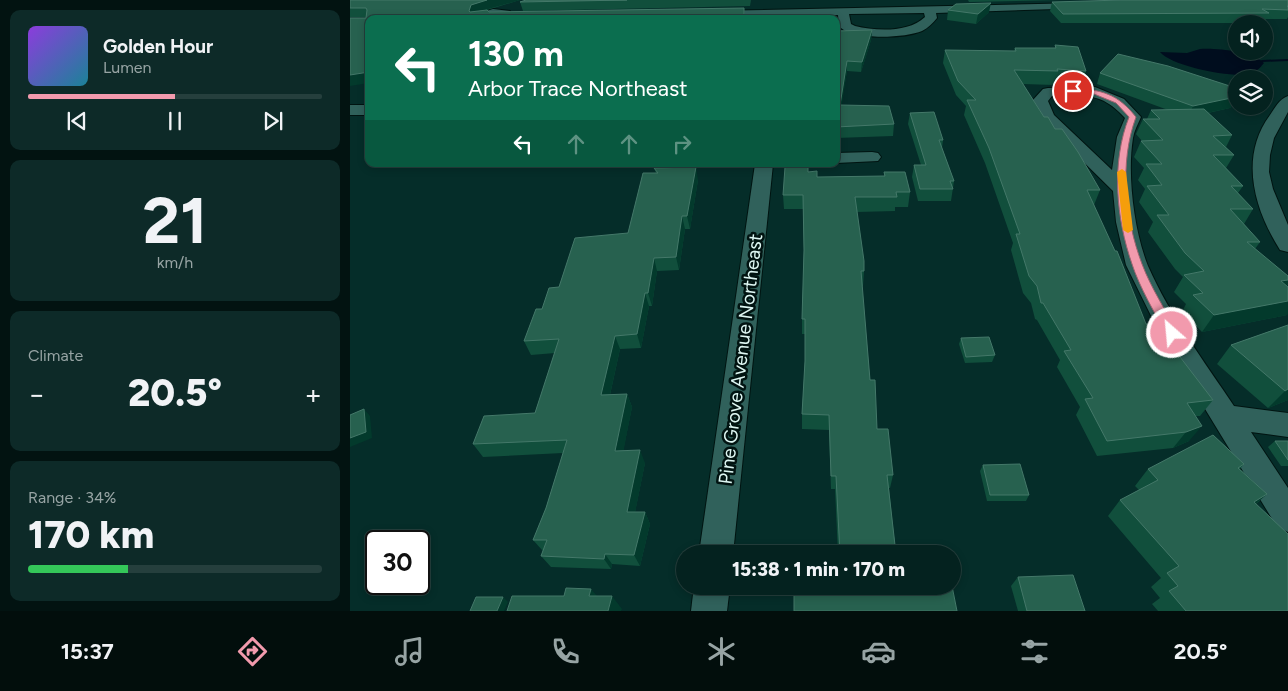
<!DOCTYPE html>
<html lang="en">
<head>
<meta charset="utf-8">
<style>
  :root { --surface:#04221f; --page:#0d2a28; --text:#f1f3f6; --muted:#97a4a4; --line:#253f3d; --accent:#f29aad }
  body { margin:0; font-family:Figtree,sans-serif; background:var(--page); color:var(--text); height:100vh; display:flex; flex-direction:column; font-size:19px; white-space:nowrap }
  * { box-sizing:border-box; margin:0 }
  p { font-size:16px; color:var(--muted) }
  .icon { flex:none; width:28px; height:28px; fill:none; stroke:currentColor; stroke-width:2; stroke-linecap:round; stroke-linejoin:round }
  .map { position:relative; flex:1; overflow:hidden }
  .sheet { display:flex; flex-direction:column; gap:10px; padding:10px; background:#021311; width:350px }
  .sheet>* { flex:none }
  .top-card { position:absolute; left:15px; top:15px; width:475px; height:152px; border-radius:10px; box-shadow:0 2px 8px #0003,0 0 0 1px var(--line); background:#0b6e4f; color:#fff; overflow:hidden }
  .fabs { position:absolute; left:878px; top:15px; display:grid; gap:10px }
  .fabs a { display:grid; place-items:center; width:45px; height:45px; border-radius:50%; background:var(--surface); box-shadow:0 2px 8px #0003,0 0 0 1px var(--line); font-size:25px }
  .speed { position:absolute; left:15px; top:530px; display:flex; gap:10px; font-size:25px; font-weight:700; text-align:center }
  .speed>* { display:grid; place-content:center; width:65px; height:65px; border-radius:50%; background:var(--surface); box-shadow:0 2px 8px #0003,0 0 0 1px var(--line); line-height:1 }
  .speed .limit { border:2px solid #111; border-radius:8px; background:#fff; color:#111 }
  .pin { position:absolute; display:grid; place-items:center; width:42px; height:42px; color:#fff; margin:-21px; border:2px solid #fff; border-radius:50%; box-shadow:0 1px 5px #0007 }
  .me { position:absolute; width:55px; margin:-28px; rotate:333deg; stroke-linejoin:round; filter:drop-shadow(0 0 4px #0008) }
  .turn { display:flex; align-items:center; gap:18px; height:105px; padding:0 20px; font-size:22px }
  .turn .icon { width:65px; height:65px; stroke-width:2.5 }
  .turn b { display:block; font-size:35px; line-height:42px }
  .lanes { display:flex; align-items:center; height:48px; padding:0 20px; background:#0003; justify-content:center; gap:25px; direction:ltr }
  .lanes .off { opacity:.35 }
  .big { font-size:38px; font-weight:800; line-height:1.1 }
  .sheet .tile { flex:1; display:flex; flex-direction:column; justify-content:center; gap:8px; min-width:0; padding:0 18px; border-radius:10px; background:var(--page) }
  .sheet .dial { align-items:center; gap:0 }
  .dial b { font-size:65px; line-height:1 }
  .song { display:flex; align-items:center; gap:15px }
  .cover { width:60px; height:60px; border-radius:8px; background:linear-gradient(135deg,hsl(270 70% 55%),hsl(190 70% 35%)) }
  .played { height:5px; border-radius:2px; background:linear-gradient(90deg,var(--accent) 50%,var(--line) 50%) }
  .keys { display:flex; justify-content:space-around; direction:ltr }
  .heat { display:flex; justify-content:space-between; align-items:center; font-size:28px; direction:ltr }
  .charge { height:8px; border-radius:4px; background:linear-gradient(90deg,#34c759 34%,var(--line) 0) }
  .trip { position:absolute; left:326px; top:545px; width:285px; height:50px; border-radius:25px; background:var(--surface); box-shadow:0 2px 8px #0003,0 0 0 1px var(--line); font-weight:800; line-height:50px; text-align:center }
  .menu { display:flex; height:80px; justify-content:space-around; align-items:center; background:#020e0c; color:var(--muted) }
  .menu .icon { width:35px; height:35px }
  .menu .current { color:var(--accent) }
  .menu b { font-size:22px; color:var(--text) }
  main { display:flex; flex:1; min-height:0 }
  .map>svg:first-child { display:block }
  .water { fill:#000d1e }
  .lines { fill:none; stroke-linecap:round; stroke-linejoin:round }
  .stream { fill:#000d1e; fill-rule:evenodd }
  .minor-casing { stroke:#001411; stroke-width:2 }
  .minor { fill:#30615b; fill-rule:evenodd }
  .wall { fill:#114f3c }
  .shaded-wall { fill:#033a2c }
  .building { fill:#27614f; stroke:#447869 }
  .route { fill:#f29aad; stroke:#9d6470 }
  .slow { fill:#f59e0b }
  .labels { text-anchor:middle; stroke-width:5; stroke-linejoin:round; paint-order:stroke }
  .street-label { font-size:19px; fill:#def7f3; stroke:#011311 }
</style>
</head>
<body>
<main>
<section class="sheet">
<div class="tile">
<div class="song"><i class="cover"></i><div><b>Golden Hour</b><p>Lumen</p></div></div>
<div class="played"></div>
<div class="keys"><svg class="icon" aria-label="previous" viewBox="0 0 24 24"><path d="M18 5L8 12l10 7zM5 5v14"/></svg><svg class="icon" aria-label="pause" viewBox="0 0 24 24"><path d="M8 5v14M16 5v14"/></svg><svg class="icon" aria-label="next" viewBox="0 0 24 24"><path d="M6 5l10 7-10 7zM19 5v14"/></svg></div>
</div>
<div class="tile dial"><b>21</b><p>km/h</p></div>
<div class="tile"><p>Climate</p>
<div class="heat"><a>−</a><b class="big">20.5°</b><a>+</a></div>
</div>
<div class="tile"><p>Range · 34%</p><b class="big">170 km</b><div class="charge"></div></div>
</section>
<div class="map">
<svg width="938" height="611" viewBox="0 0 938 611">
  <rect width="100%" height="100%" fill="#052d29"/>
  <path class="water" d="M850 49C867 48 901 51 914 63 910 68 905 73 899 74 881 78 821 66 810 52L837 53Z"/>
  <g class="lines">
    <polygon class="stream" points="938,59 938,61 912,62 910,61 912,60"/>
    <g class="minor-casing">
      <g id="minor">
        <path d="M733 3 737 4 739 6 737 8 586 13 587 18C583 23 578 28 572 31 555 38 502 41 489 26L488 15 362 17 356 14 362 11ZM574 13 575 17C558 33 526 31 505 26L501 24 499 14Z"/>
        <path d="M143 9 160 11 161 16 159 19H142L146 16C138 16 133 19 124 19L126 14Z"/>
        <path d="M745 87 774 99 791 117C788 124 784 131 783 138 777 175 784 231 798 266 820 316 854 361 884 406L938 413V437L901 432 938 488V532L927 527 813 340 776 265 766 222 763 191 691 120 682 101 693 89 698 88ZM702 96C735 96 751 91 775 118L767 137 762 170 704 115 698 101Z"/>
        <path d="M938 96V112L924 138 920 155 919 172 923 189 938 225V252L930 250C904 209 889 157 920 115 925 108 929 99 938 96Z"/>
        <rect x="0" y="105" width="19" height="10"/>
        <polygon points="522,152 528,153 531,157 528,161 486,163 486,153"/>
        <polygon points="405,164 423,164 383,554 349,554"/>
        <polygon points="344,586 380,586 377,611 341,611"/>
      </g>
    </g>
    <use href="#minor" class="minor"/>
  </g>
  <g class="wall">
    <polygon points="0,0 170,0 137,10 139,12 394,8 395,19 19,19 16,18 16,17 0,17"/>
    <polygon points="176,0 401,0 400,6 173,11 170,2"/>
    <polygon points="618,0 711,0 619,2"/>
    <polygon points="938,0 938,17 937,19 916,19 914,23 711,23 700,11 702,2"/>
    <polygon points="598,10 639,12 626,24 597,20"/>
    <polygon points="522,30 521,40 511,72 497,71 491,105 544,124 543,136 486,138 486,31"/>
    <polygon points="705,45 736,71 732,85 705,83 704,85 673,84 694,117 705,129 750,190 744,205 796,324 863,400 850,416 846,416 839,441 823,448 747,456 726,415 730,407 707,367 710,360 687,320 685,319 681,303 673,293 661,250 663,243 635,163 614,115 616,106 606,95 593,63 595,50 664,51 665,48 705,48"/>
    <polygon points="750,73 884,102 880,108 858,113 882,135 876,147 884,155 876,168 893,186 888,193 903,209 894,224 910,242 905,249 938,276 938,284 937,286 937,315 852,332 832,312 836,304 824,292 833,277 825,269 798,232 803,222 789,202 795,189 788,180 794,168 784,157 791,141 792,141 786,134 793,119 797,119 801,110 818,110 747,84"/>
    <polygon points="560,113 593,140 592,148 604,181 601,201 568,201 562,177 564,165 571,165 558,124"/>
    <polygon points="304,168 348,180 340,229 335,229 329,270 307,271 302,306 299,306 291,348 270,349 260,395 277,394 282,407 273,451 295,463 285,512 295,512 300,524 290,566 262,564 261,569 201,567 191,556 193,551 192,550 183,540 196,508 213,453 133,457 123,444 185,413 205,353 181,355 174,341 192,309 209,287 278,233 306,173"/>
    <polygon points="534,172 560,192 558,207 545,207 545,211 507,212 514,271 513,286 512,286 520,380 527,429 543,475 540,488 539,488 546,554 488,554 485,489 481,489 479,430 452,429 452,414 455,361 455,334 452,334 452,319 454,251 453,209 434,209 433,195 467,177 534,176"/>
    <polygon points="938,325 938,400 918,408 867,364 881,345"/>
    <polygon points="611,338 645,355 642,362 615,363 609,344"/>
    <polygon points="925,441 938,441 938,466 931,466 918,447"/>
    <polygon points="894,464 890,469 917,494 906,504 938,611 808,611 802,604 810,598 801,587 811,578 758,516 770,500 789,490 785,486 798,469"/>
    <polygon points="633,465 679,495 676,501 637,501 630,471"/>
    <polygon points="668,577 735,611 668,611 661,586"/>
  </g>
  <g class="shaded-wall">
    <polygon points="137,0 170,0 124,13 119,11 121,5"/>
    <polygon points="641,3 639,12 626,24 628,14"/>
    <polygon points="522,30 521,40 511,72 512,62"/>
    <polygon points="497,61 497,71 490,117 490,105"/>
    <polygon points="19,72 19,83 0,86 0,75"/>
    <polygon points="886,92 886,102 884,102 880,108 838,117 843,106 879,93"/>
    <polygon points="346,167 348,180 340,229 337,216"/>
    <polygon points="332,216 335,229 329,270 326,257"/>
    <polygon points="304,258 307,271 302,306 298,293"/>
    <polygon points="938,280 938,284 928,296 931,281"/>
    <polygon points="295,293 299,306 291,348 287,334"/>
    <polygon points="938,301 938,314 937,315 852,332 864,315"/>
    <polygon points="265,336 270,349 257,408 251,395"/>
    <polygon points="938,389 938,400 918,408 935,391"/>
    <polygon points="277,394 282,407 271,464 265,451"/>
    <polygon points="14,409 20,416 22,438 0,447 0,438"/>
    <polygon points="852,426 839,441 823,448 836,432"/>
    <polygon points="290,450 295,463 283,523 277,512"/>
    <polygon points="917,494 898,510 904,502"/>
    <polygon points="295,512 300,524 290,566 284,555"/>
    <polygon points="255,554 262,564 261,569 254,559"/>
    <polygon points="241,589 252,602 239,596"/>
    <polygon points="262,596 272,609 271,611 258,611"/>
    <polygon points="153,597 158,602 154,611 147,611"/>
  </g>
  <g class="building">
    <polygon points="0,0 137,0 121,5 119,11 120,12 137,10 139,12 394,8 394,17 385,18 385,19 19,19 19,72 0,75 0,18 16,18 17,10 16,8 0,8"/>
    <polygon points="176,0 277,0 170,2"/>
    <polygon points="772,0 938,0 938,6 937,6 938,7 938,10 912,9 919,13 713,14 702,2"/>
    <polygon points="641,3 628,14 598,10 606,4"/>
    <polygon points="522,30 512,62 497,61 490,105 539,106 544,124 486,127 486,31"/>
    <polygon points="705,45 728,47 736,71 707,69 708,71 664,70 694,117 698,117 705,129 712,129 728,152 750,190 737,190 765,251 767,251 796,324 804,323 863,400 837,403 852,426 836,432 757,441 735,399 743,398 714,351 721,350 693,303 691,303 687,286 679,276 666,234 670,234 639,148 617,100 626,100 608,81 595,50 666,51 665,48 706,48"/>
    <polygon points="768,54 818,66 886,88 886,92 879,93 886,97 843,106 750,73"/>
    <polygon points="854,109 882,135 863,136 884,155 863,155 893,186 881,186 903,209 880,209 910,242 897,242 938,276 938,280 931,281 938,287 938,301 864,315 843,295 853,293 834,275 854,271 835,253 807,215 819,215 797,186 812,185 796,164 812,164 791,141 813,140 793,119 810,119 801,110"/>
    <polygon points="584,112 593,140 589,140 604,181 600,181 603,189 570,189 564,165 576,165 560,113"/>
    <polygon points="346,167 337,216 332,216 326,257 304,258 298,293 295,293 287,334 265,336 251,395 277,394 265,451 290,450 277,512 295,512 284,555 255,554 254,559 191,556 197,540 183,540 196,508 217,440 123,444 134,416 185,413 209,339 174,341 186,309 192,309 199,288 209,287 225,238 278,233 293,173 308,173 304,168"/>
    <polygon points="435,167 458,167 458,172 467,171 467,177 535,176 534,172 555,172 560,192 546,192 547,197 505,197 514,261 514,271 511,271 520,380 525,380 527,429 538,429 543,475 537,475 546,554 490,554 486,476 481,476 479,415 452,414 455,361 455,319 452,319 454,250 453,195 433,195"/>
    <polygon points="938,325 938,389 935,391 881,345"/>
    <polygon points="639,337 645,355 616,357 611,338"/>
    <polygon points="14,409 16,432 0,438 0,415"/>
    <polygon points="863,435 894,464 888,468 917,494 904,502 938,534 938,611 836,611 819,591 828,586 817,573 829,566 770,500 808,480 798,469"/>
    <polygon points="925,441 938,441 938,460"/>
    <polygon points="670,464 679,495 640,495 633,465"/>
    <polygon points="723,575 735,611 677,611 668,577"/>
    <polygon points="444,586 602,586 607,611 444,611"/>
    <polygon points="216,588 241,589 239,596 262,596 258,611 157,611 162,596 214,596"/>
    <polygon points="126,597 153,597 147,611 120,611"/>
  </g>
  <path class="route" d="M723 89C751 89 768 94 786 117 769 163 775 219 792 264 801 288 816 311 828 333L826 336H818C806 316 789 286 782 264 766 218 761 163 779 117L766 103 744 94 720 93 719 91Z"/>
  <polygon class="slow" points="772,169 776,172 783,230 778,233 773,230 767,172"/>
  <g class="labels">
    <g class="street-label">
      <text transform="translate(390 359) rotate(-83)" y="7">Pine Grove Avenue Northeast</text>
    </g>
  </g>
</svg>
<div class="fabs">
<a><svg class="icon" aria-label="sound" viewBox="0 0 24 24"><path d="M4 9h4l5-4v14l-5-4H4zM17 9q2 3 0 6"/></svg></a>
<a><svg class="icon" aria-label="layers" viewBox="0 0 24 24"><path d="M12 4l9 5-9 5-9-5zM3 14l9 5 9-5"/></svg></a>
</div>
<div class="speed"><div class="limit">30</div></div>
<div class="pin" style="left:723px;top:91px;background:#d93025"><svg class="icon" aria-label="arrive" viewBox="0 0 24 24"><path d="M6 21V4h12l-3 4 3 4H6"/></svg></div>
<svg class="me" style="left:822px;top:333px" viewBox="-20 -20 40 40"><circle r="17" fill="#f29aad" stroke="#fff" stroke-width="3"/><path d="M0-11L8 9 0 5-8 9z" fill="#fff"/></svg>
<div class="trip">15:38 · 1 min · 170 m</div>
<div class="top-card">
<div class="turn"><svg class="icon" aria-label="left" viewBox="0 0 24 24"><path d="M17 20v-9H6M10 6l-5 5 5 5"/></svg><div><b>130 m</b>Arbor Trace Northeast</div></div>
<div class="lanes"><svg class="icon" aria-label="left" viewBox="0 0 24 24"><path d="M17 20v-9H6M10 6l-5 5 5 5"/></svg><svg class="icon off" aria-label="ahead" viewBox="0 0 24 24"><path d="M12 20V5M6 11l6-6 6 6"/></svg><svg class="icon off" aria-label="ahead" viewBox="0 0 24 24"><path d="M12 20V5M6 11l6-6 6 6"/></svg><svg class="icon off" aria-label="right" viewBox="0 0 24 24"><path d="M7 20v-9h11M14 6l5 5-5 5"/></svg></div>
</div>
</div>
</main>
<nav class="menu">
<b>15:37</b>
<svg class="icon current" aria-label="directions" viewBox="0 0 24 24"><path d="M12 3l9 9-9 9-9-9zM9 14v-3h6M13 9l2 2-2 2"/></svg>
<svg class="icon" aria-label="music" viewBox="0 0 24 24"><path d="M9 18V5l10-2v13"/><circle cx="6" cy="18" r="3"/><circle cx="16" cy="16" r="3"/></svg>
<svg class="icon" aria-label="phone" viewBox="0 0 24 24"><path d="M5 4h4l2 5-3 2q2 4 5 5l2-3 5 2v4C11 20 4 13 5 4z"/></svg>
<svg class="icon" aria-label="climate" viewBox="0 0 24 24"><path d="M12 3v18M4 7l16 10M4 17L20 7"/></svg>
<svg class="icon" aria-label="car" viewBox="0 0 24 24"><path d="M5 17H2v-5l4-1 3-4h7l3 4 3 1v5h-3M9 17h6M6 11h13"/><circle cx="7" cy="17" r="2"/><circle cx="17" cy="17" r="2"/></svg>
<svg class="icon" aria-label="filters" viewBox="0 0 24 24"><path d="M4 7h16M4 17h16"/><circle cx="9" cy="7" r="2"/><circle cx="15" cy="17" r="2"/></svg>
<b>20.5°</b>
</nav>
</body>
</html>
